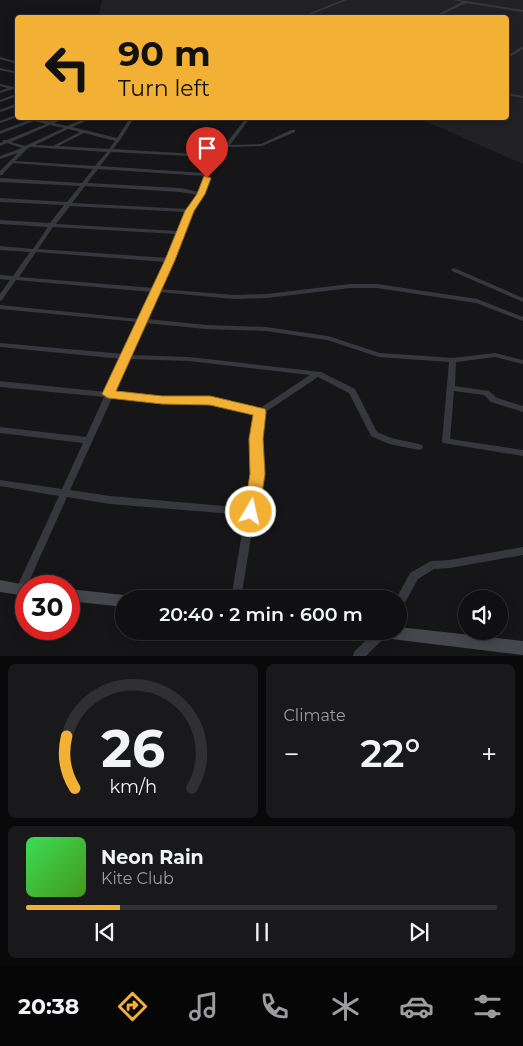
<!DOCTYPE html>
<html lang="en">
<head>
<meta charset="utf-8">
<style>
  :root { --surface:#101012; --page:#19191b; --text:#f1f3f6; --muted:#9c9d9f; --line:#303032; --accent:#f2b134 }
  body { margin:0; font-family:Montserrat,sans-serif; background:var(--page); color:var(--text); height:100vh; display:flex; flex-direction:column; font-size:19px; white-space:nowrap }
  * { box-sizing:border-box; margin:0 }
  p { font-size:16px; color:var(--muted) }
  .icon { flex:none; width:28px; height:28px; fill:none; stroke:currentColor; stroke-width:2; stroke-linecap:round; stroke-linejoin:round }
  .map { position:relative; height:656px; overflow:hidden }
  .panel { display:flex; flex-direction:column; gap:8px; padding:8px; background:#09090a; flex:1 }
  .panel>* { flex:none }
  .hud { position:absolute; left:15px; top:15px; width:494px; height:105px; border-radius:5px; box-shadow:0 2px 12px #0003,0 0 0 1px var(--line); background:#f2b134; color:#111; overflow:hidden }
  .fabs { position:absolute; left:458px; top:590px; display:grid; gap:10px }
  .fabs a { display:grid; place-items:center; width:50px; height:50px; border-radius:50%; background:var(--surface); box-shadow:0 2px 12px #0003,0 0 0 1px var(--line); font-size:25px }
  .speed { position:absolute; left:15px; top:575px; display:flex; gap:10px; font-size:25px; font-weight:700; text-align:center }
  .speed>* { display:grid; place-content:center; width:65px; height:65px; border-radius:50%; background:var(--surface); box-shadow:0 2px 12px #0003,0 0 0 1px var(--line); line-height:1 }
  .speed .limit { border:8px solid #d22; background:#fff; color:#111 }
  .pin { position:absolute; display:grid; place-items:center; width:42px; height:42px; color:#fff; margin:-51px -21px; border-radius:50% 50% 50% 0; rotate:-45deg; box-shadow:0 0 5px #0007 }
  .pin .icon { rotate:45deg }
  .me { position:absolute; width:55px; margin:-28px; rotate:9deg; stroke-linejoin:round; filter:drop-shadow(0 0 4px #0008) }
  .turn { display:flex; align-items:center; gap:18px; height:105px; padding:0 20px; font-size:22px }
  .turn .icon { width:65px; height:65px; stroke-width:2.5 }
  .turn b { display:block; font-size:35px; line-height:42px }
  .big { font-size:38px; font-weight:600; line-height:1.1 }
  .panel .tile { flex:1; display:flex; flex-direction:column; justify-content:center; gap:8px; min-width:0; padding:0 18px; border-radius:8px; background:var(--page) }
  .panel .dial { align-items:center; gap:0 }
  .dial svg { height:130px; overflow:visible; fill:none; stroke:var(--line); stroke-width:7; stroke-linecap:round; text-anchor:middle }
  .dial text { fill:var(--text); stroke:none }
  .song { display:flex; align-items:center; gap:15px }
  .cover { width:60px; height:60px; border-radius:8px; background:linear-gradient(135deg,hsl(130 70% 55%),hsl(100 70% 35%)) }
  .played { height:5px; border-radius:2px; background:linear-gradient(90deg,var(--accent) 20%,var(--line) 20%) }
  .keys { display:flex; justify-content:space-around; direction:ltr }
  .heat { display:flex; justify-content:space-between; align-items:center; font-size:28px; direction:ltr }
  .panel .tiles { flex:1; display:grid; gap:8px; grid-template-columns:1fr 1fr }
  .tile:last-child { grid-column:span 2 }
  .trip { position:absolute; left:115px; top:590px; width:292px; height:50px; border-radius:25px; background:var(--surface); box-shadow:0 2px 12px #0003,0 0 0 1px var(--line); font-weight:600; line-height:50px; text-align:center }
  .tab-bar { display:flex; height:80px; justify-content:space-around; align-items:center; background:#060607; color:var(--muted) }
  .tab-bar .icon { width:35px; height:35px }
  .tab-bar .active { color:var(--accent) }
  .tab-bar b { font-size:22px; color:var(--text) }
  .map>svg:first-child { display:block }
  .built { fill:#222225 }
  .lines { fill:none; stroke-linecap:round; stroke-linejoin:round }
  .minor { fill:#37383d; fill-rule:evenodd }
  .secondary { fill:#45474d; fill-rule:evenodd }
  .route { fill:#f2b134; stroke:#9d7322 }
</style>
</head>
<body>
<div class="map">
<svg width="523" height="656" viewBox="0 0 523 656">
  <rect width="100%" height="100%" fill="#161618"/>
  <polygon class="built" points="102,0 523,0 523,164 418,118 506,118 506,18 98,18"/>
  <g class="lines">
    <g class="minor">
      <polygon points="343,0 347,0 302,18 297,18"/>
      <polygon points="453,0 459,0 523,10 523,12 466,3 435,18 431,18 462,2"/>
      <polygon points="522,47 523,47 523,49 506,59 506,56"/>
      <polygon points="0,57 18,62 18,64 0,59"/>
      <polygon points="0,68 18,72 18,74 0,70"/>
      <polygon points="0,84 18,88 18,90 13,89 0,93 0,91 8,88 0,86"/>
      <polygon points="18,93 18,96 0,102 0,100"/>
      <polygon points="506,93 523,96 523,98 506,95"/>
      <polygon points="18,103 18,106 0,112 0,110"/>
      <polygon points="18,114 18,117 0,123 0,121"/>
      <path d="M26 118C34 117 39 121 47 121 53 122 58 118 64 118V119L54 123 67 126 86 118H90V119L72 127 117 138 130 118H134L120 140 113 149 212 155 225 145 246 118H250L230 145 261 144 291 130H295V132L262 146 228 147 215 157 208 167 209 178 204 194 192 211 173 260 160 289 234 295 267 294 350 284H377L477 299 523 317V321L476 303 377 288H350L267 298 234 299 159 292 147 319 206 325 266 327 328 336 380 353 453 358 495 353 523 360V364L495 357 456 362 455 386 489 391 497 398 523 406V412L491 402 484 395 454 391 450 439 523 450V456L443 443 442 441 449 362 379 357 327 340 266 331 206 329 145 323 131 355 189 357 321 372 355 389 377 432 391 438 419 444 422 445 423 447 422 449 419 450 389 444 371 436 349 393 318 377 264 413 260 439 261 474 241 599H231L245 515 110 504 67 497 27 586H26L25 592 21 594 17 592 16 589 59 496 0 486V480L62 489 83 443 0 433V427L86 437 104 397 0 387V381L106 392 122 359 0 347V343L124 354 138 322 0 309V305L140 319 152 292 16 280 2 300 0 301V294L10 280 0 279V275L13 276 30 252 0 250V246L33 249 48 227 0 224V220L50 223 64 205 0 202V198L67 202 80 186 0 182V178L82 183 93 169 13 163 2 175H0V171L18 153 0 159V156L22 148 7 143 0 146V143L3 142V140H7L46 124 34 121 0 134V131L29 120ZM50 125 64 128 25 146 11 142ZM68 129 80 132 53 146 35 145ZM84 133 115 141 109 149 58 146ZM30 147 107 152 95 166 15 161 27 149ZM111 152 210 157 204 167V173L100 166ZM98 169 204 176 205 178 199 192 180 188 87 183ZM85 186 180 192 198 195 187 209 72 203ZM70 206 186 212 178 231 56 224ZM53 227 177 234 168 258 38 249ZM36 252 166 262 154 288 19 277ZM129 359 189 361 310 375 259 409 210 398 161 397 114 393ZM112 398 161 403 210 404 256 414 252 439 253 474 247 508 110 496 70 490Z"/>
      <polygon points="454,268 523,298 523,302 452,271 451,270"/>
      <polygon points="523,547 523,555 450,568 434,569 418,579 403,606 399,608 399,599 396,599 410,573 429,562 432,561 450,560"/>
      <polygon points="375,631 388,631 387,635 366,656 353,656 354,652"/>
    </g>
    <g class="secondary">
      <polygon points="0,580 31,586 26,586 26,596 0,592"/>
      <polygon points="69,589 124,595 129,597 130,599 124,599 124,607 69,601"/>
      <polygon points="399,627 523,641 523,655 375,637 370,635 368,631 399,631"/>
    </g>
  </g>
  <polygon class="route" points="204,176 211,178 205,194 194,211 175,260 116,391 162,396 210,396 265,409 266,412 263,439 265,474 259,512 256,516 251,518 246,516 244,512 250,474 249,439 253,415 210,405 162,404 108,398 102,394 165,260 185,211 197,194"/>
</svg>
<div class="fabs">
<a><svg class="icon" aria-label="sound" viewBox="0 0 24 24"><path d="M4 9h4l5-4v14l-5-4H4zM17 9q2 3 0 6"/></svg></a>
</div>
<div class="speed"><div class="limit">30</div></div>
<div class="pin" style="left:207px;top:178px;background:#d93025"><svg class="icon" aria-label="arrive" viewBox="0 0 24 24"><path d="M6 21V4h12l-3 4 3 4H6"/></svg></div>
<svg class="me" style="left:251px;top:512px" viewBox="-20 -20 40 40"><circle r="17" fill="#f2b134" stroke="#fff" stroke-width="3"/><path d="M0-11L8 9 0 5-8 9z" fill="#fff"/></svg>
<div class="trip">20:40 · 2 min · 600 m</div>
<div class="hud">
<div class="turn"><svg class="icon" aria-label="left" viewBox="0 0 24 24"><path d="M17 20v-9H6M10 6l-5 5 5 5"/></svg><div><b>90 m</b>Turn left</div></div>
</div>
</div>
<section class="panel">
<div class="tiles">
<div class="tile dial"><svg viewBox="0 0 100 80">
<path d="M14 69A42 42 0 1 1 86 69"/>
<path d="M14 69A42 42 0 0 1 9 37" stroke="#f2b134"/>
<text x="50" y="56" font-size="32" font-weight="700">26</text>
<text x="50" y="72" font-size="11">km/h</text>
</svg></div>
<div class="tile"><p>Climate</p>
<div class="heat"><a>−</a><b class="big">22°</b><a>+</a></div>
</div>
<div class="tile">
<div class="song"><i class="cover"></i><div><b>Neon Rain</b><p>Kite Club</p></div></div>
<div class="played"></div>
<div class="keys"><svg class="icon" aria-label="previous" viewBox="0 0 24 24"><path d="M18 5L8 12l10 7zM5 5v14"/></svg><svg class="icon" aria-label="pause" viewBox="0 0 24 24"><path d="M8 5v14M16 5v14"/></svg><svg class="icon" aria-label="next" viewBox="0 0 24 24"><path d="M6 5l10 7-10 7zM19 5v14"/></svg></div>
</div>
</div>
</section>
<nav class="tab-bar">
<b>20:38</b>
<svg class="icon active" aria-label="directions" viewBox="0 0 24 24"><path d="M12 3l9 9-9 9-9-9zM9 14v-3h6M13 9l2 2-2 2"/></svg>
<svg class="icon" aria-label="music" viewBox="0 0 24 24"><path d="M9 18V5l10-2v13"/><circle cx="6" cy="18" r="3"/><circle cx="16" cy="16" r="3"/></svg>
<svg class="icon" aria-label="phone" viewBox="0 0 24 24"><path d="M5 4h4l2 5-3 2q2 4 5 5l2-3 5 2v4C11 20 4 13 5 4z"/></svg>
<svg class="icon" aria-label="climate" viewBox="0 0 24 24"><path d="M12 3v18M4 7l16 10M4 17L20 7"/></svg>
<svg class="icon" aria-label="car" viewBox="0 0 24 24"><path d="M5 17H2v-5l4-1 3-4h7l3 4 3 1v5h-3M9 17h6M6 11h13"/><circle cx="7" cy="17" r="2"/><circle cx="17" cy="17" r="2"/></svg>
<svg class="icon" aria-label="filters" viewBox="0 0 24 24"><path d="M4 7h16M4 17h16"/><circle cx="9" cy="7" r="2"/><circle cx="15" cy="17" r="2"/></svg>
</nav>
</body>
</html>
